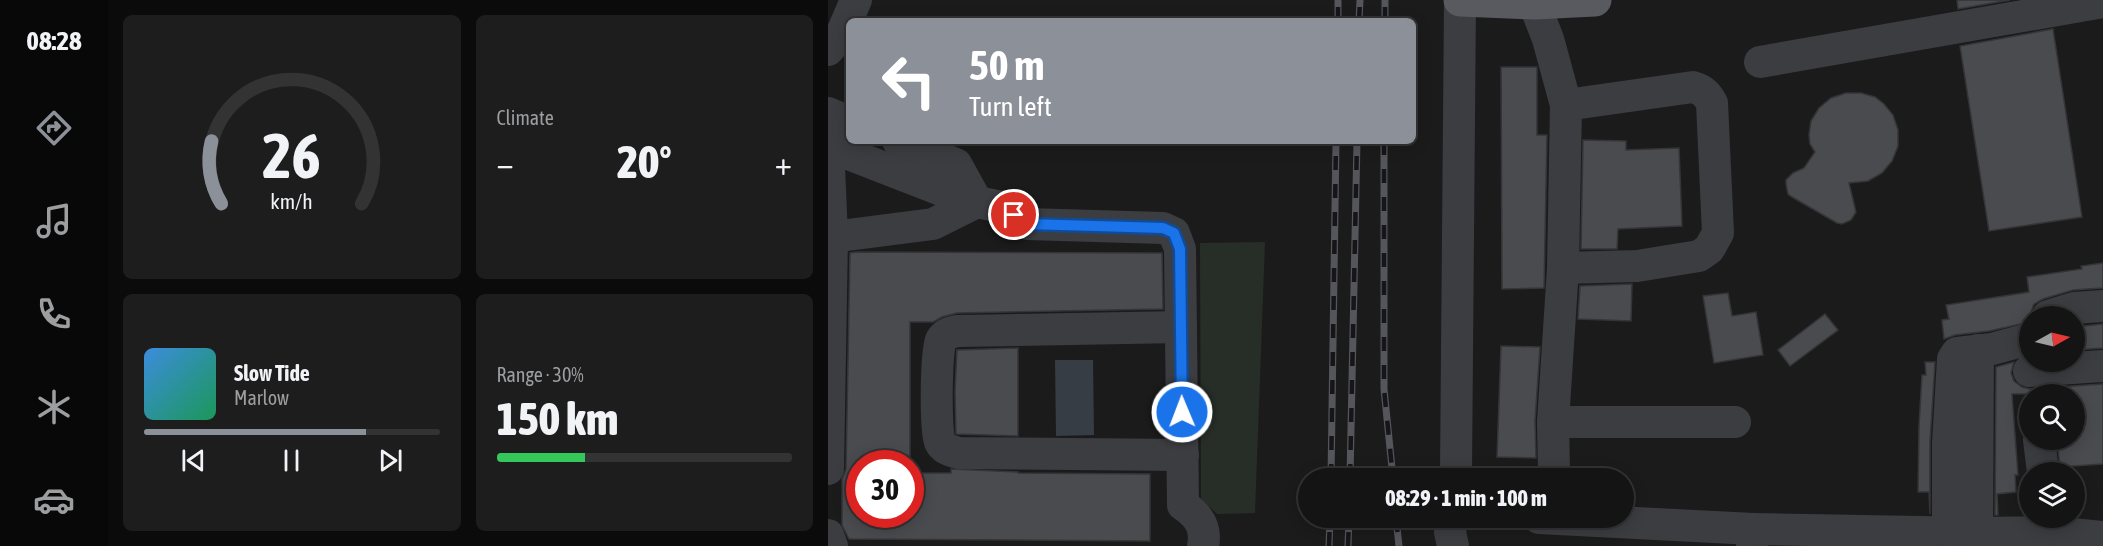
<!DOCTYPE html>
<html lang="en">
<head>
<meta charset="utf-8">
<style>
  :root { --surface:#141415; --page:#1d1d1e; --text:#f1f3f6; --muted:#9d9ea0; --line:#333334; --accent:#8c9099 }
  body { margin:0; font-family:"Asap Condensed",sans-serif; background:var(--page); color:var(--text); height:100vh; display:flex; flex-direction:column; font-size:22px; white-space:nowrap }
  * { box-sizing:border-box; margin:0 }
  p { font-size:20px; color:var(--muted) }
  .icon { flex:none; width:33px; height:33px; fill:none; stroke:currentColor; stroke-width:2; stroke-linecap:round; stroke-linejoin:round }
  .map { position:relative; flex:1; overflow:hidden }
  .panel { display:flex; flex-direction:column; gap:15px; padding:15px; background:#0b0b0c; width:720px }
  .panel>* { flex:none }
  .hud { position:absolute; left:18px; top:18px; width:570px; height:126px; border-radius:9px; box-shadow:0 3px 15px #0003,0 0 0 2px var(--line); background:#8c9099; color:#fff; overflow:hidden }
  .needle { width:39px; rotate:82deg }
  .controls { position:absolute; left:1191px; top:306px; display:grid; gap:12px }
  .controls a { display:grid; place-items:center; width:66px; height:66px; border-radius:50%; background:var(--surface); box-shadow:0 3px 15px #0003,0 0 0 2px var(--line); font-size:30px }
  .speed { position:absolute; left:18px; top:450px; display:flex; gap:12px; font-size:30px; font-weight:700; text-align:center }
  .speed>* { display:grid; place-content:center; width:78px; height:78px; border-radius:50%; background:var(--surface); box-shadow:0 3px 15px #0003,0 0 0 2px var(--line); line-height:1 }
  .speed .limit { border:9px solid #d22; background:#fff; color:#111 }
  .pin { position:absolute; display:grid; place-items:center; width:51px; height:51px; color:#fff; margin:-26px; border:3px solid #fff; border-radius:50%; box-shadow:0 2px 6px #0007 }
  .me { position:absolute; width:66px; margin:-33px; rotate:359deg; stroke-linejoin:round; filter:drop-shadow(0 0 4px #0008) }
  .turn { display:flex; align-items:center; gap:21px; height:126px; padding:0 24px; font-size:27px }
  .turn .icon { width:78px; height:78px; stroke-width:2.5 }
  .turn b { display:block; font-size:42px; line-height:51px }
  .big { font-size:45px; font-weight:800; line-height:1.1 }
  .panel .card { flex:1; display:flex; flex-direction:column; justify-content:center; gap:9px; min-width:0; padding:0 21px; border-radius:9px; background:var(--page) }
  .panel .dial { align-items:center; gap:0 }
  .dial svg { height:156px; overflow:visible; fill:none; stroke:var(--line); stroke-width:7; stroke-linecap:round; text-anchor:middle }
  .dial text { fill:var(--text); stroke:none }
  .song { display:flex; align-items:center; gap:18px }
  .cover { width:72px; height:72px; border-radius:9px; background:linear-gradient(135deg,hsl(210 70% 55%),hsl(150 70% 35%)) }
  .played { height:6px; border-radius:3px; background:linear-gradient(90deg,var(--accent) 75%,var(--line) 75%) }
  .keys { display:flex; justify-content:space-around; direction:ltr }
  .heat { display:flex; justify-content:space-between; align-items:center; font-size:33px; direction:ltr }
  .charge { height:9px; border-radius:4px; background:linear-gradient(90deg,#34c759 30%,var(--line) 0) }
  .panel .tiles { flex:1; display:grid; gap:15px; grid-template-columns:repeat(2,1fr) }
  .trip { position:absolute; left:470px; top:468px; width:336px; height:60px; border-radius:30px; background:var(--surface); box-shadow:0 3px 15px #0003,0 0 0 2px var(--line); font-weight:800; line-height:60px; text-align:center }
  main { display:flex; flex:1; min-height:0 }
  .menu { display:flex; flex-direction:column; width:108px; justify-content:space-around; align-items:center; background:#080808; color:var(--muted) }
  .menu .icon { width:42px; height:42px }
  .menu .active { color:var(--accent) }
  .menu b { font-size:27px; color:var(--text) }
  .map>svg:first-child { display:block }
  .green { fill:#272e28 }
  .water { fill:#363d44 }
  .building { fill:#4a4b4e; stroke:#353538; stroke-width:1.5 }
  .lines { fill:none; stroke-linecap:round; stroke-linejoin:round }
  .minor { stroke:#3c3d41; stroke-width:32 }
  .major { stroke:#585a60; stroke-width:33 }
  .rail-casing { stroke:#55565c; stroke-width:7 }
  .rail { stroke:#161618; stroke-width:4.5; stroke-dasharray:14; stroke-linecap:butt }
  .route-casing { stroke:#114b97; stroke-width:15 }
  .route { stroke:#1a73e8; stroke-width:10 }
</style>
</head>
<body>
<main>
<nav class="menu">
<b>08:28</b>
<svg class="icon active" aria-label="directions" viewBox="0 0 24 24"><path d="M12 3l9 9-9 9-9-9zM9 14v-3h6M13 9l2 2-2 2"/></svg>
<svg class="icon" aria-label="music" viewBox="0 0 24 24"><path d="M9 18V5l10-2v13"/><circle cx="6" cy="18" r="3"/><circle cx="16" cy="16" r="3"/></svg>
<svg class="icon" aria-label="phone" viewBox="0 0 24 24"><path d="M5 4h4l2 5-3 2q2 4 5 5l2-3 5 2v4C11 20 4 13 5 4z"/></svg>
<svg class="icon" aria-label="climate" viewBox="0 0 24 24"><path d="M12 3v18M4 7l16 10M4 17L20 7"/></svg>
<svg class="icon" aria-label="car" viewBox="0 0 24 24"><path d="M5 17H2v-5l4-1 3-4h7l3 4 3 1v5h-3M9 17h6M6 11h13"/><circle cx="7" cy="17" r="2"/><circle cx="17" cy="17" r="2"/></svg>
</nav>
<section class="panel">
<div class="tiles">
<div class="card dial"><svg viewBox="0 0 100 80">
<path d="M14 69A42 42 0 1 1 86 69"/>
<path d="M14 69A42 42 0 0 1 9 37" stroke="#8c9099"/>
<text x="50" y="56" font-size="32" font-weight="700">26</text>
<text x="50" y="72" font-size="11">km/h</text>
</svg></div>
<div class="card"><p>Climate</p>
<div class="heat"><a>−</a><b class="big">20°</b><a>+</a></div>
</div>
<div class="card">
<div class="song"><i class="cover"></i><div><b>Slow Tide</b><p>Marlow</p></div></div>
<div class="played"></div>
<div class="keys"><svg class="icon" aria-label="previous" viewBox="0 0 24 24"><path d="M18 5L8 12l10 7zM5 5v14"/></svg><svg class="icon" aria-label="pause" viewBox="0 0 24 24"><path d="M8 5v14M16 5v14"/></svg><svg class="icon" aria-label="next" viewBox="0 0 24 24"><path d="M6 5l10 7-10 7zM19 5v14"/></svg></div>
</div>
<div class="card"><p>Range · 30%</p><b class="big">150 km</b><div class="charge"></div></div>
</div>
</section>
<div class="map">
<svg width="1275" height="546" viewBox="0 0 1275 546">
  <rect width="100%" height="100%" fill="#1b1b1c"/>
  <polygon class="green" points="437,242 427,513 389,514 373,499 372,243"/>
  <polygon class="water" points="227,360 265,360 266,435 228,436"/>
  <g class="building">
    <polygon points="1129,0 1182,0 1130,9"/>
    <polygon points="1225,29 1254,217 1161,231 1132,46"/>
    <polygon points="673,67 709,67 709,135 719,135 716,288 674,289"/>
    <polygon points="1018,93 1033,93 1047,97 1056,104 1065,115 1070,130 1070,146 1064,161 1054,173 1040,181 1021,183 1028,212 1023,220 1014,224 1009,223 964,197 960,194 958,184 958,180 965,173 976,168 987,152 982,144 981,135 983,121 991,108 1003,98"/>
    <polygon points="755,140 798,141 798,150 851,148 854,226 790,229 789,249 753,249"/>
    <polygon points="29,252 334,253 335,309 129,313 114,317 105,322 82,322 82,464 32,464 32,514 82,514 82,473 123,473 123,469 190,472 190,473 322,474 322,541 21,539 14,525 14,479 18,469 22,253"/>
    <polygon points="1275,263 1275,288 1245,290 1215,299 1206,304 1202,315 1202,322 1161,331 1127,335 1116,339 1114,320 1121,319 1118,305 1201,292 1199,277 1254,269 1253,266"/>
    <polygon points="804,284 803,321 750,319 752,286"/>
    <polygon points="900,293 904,316 928,312 935,355 886,363 875,296"/>
    <polygon points="997,314 1010,330 962,366 950,350"/>
    <polygon points="1275,324 1275,348 1248,350 1246,327"/>
    <polygon points="673,346 712,347 707,421 708,458 669,457"/>
    <polygon points="190,348 190,436 128,434 127,391 129,350"/>
    <polygon points="1097,362 1107,362 1102,442 1102,514 1101,492 1090,492 1091,426 1094,375 1098,375"/>
    <polygon points="1186,362 1183,373 1186,381 1194,387 1202,389 1275,384 1275,464 1232,467 1229,440 1246,440 1246,394 1184,394 1190,475 1187,475 1188,492 1169,494 1170,515 1167,515 1168,367"/>
  </g>
  <g class="lines">
    <g class="minor">
      <polyline points="706,3 720,39 738,105 735,268 725,422 726,469"/>
      <polyline points="0,50 13,35 28,0"/>
      <polyline points="932,62 1275,2"/>
      <polyline points="0,113 21,122"/>
      <polyline points="70,141 128,164 149,202"/>
      <polyline points="0,143 4,237"/>
      <polyline points="0,146 121,193"/>
      <path d="M735 268 809 266 871 256 881 249 890 233 884 103C879 94 875 90 865 87L738 105"/>
      <polyline points="1220,316 1246,308 1275,306"/>
      <path d="M353 327 129 331C122 333 117 333 113 340 108 348 107 433 112 442 116 450 124 451 131 453L355 455"/>
      <polyline points="1201,371 1275,366"/>
      <polyline points="725,422 907,422"/>
      <polyline points="1211,440 1215,472"/>
      <path d="M0 469 4 237 105 224 149 202 174 207 199 224 335 228 346 233 352 249 355 505C370 515 379 527 375 546"/>
      <polyline points="630,478 628,471 632,0"/>
      <polyline points="625,518 622,532 625,546"/>
      <polyline points="711,518 925,529 924,546"/>
      <polyline points="925,529 1149,533 1224,532 1275,537"/>
      <polyline points="1120,532 1120,443 1125,359 1129,353 1164,349 1201,339"/>
      <polyline points="1149,533 1150,350"/>
      <polyline points="0,535 4,546"/>
    </g>
    <polyline class="major" points="632,0 706,3 767,0"/>
    <g class="rail-casing">
      <g id="rail">
        <polyline points="510,21 510,0"/>
        <polyline points="531,21 532,0"/>
        <polyline points="557,21 557,0"/>
        <polyline points="556,141 556,389 565,478"/>
        <polyline points="503,478 508,141"/>
        <polyline points="522,478 529,141"/>
        <polyline points="568,518 571,546"/>
        <polyline points="501,546 502,518"/>
        <polyline points="520,546 521,518"/>
      </g>
    </g>
    <use href="#rail" class="rail"/>
  </g>
  <g class="lines">
    <g class="route-casing">
      <polyline id="route" points="186,215 199,224 335,228 346,233 352,249 354,412"/>
    </g>
    <use href="#route" class="route"/>
  </g>
</svg>
<div class="controls">
<a><svg class="needle" viewBox="-14 -14 28 28"><path d="M0-13l5 13h-10z" fill="#e53935"/><path d="M0 13l5-13h-10z" fill="#9d9ea0"/></svg></a>
<a><svg class="icon" aria-label="search" viewBox="0 0 24 24"><circle cx="10" cy="10" r="6"/><path d="M15 15l6 6"/></svg></a>
<a><svg class="icon" aria-label="layers" viewBox="0 0 24 24"><path d="M12 4l9 5-9 5-9-5zM3 14l9 5 9-5"/></svg></a>
</div>
<div class="speed"><div class="limit">30</div></div>
<div class="pin" style="left:186px;top:215px;background:#d93025"><svg class="icon" aria-label="arrive" viewBox="0 0 24 24"><path d="M6 21V4h12l-3 4 3 4H6"/></svg></div>
<svg class="me" style="left:354px;top:412px" viewBox="-20 -20 40 40"><circle r="17" fill="#1a73e8" stroke="#fff" stroke-width="3"/><path d="M0-11L8 9 0 5-8 9z" fill="#fff"/></svg>
<div class="trip">08:29 · 1 min · 100 m</div>
<div class="hud">
<div class="turn"><svg class="icon" aria-label="left" viewBox="0 0 24 24"><path d="M17 20v-9H6M10 6l-5 5 5 5"/></svg><div><b>50 m</b>Turn left</div></div>
</div>
</div>
</main>
</body>
</html>
